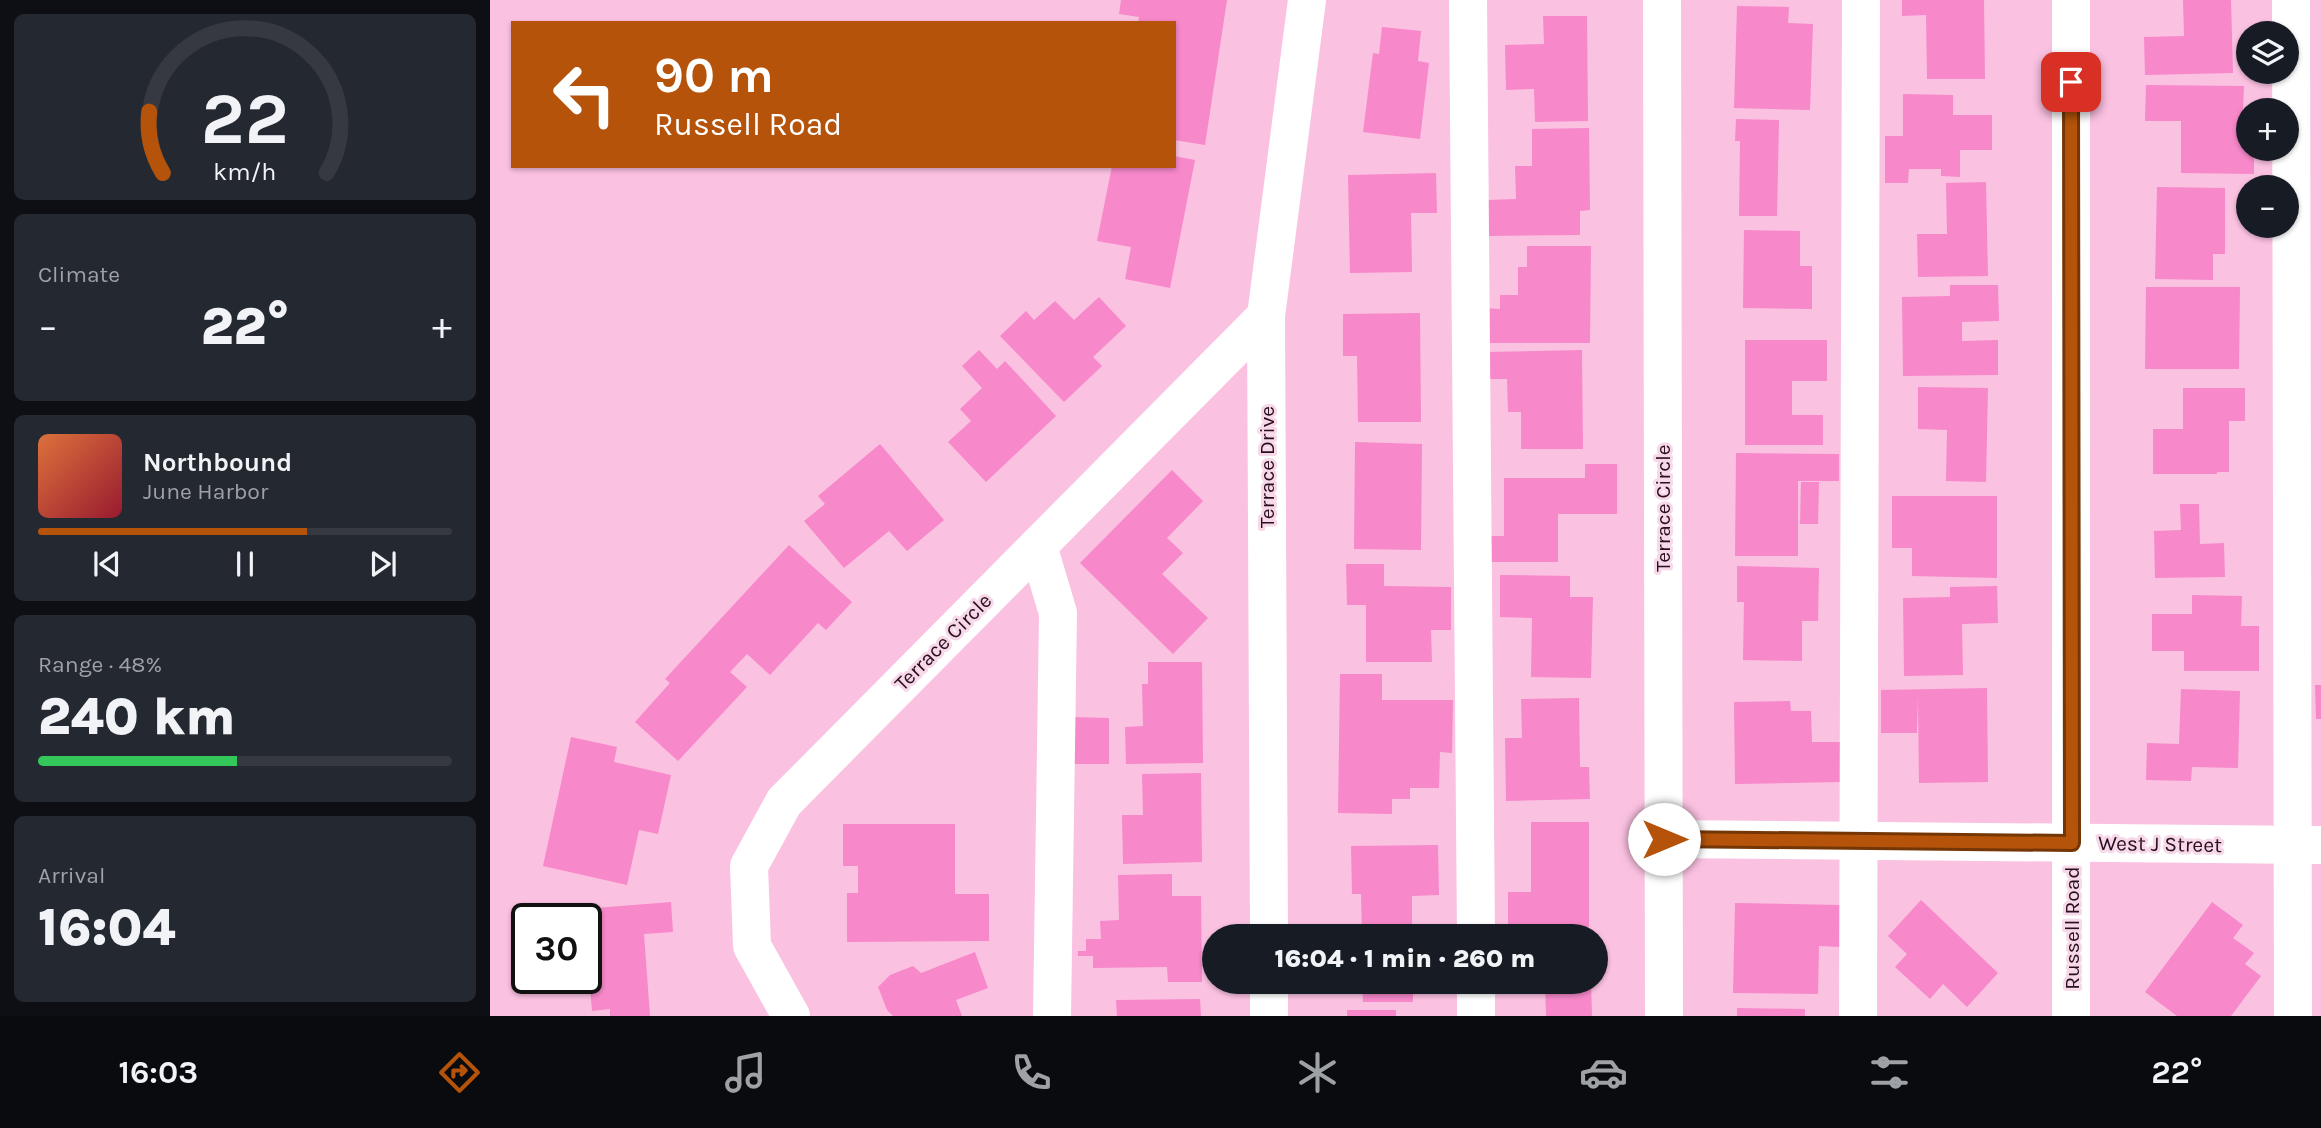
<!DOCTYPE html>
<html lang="en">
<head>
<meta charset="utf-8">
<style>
  :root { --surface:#171b24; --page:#242831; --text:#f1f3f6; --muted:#9ea1a6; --line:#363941; --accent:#b45309 }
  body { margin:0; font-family:Karla,sans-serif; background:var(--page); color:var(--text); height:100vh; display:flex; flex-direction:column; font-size:26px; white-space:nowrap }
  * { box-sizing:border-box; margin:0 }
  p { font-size:23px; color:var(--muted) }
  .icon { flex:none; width:38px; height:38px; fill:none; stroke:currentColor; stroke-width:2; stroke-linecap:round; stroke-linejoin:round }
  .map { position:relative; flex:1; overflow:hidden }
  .panel { display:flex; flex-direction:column; gap:14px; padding:14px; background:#0d0f14; width:490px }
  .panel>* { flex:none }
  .top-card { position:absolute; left:21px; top:21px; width:665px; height:147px; border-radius:0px; box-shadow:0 2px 5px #0004; background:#b45309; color:#fff; overflow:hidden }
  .controls { position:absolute; left:1746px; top:21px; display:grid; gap:14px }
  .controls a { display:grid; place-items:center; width:63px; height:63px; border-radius:50%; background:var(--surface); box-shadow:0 2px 5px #0004; font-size:35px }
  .speed { position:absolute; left:21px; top:903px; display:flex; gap:14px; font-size:35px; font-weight:700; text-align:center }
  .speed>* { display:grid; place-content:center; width:91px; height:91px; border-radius:50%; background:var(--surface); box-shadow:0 2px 5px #0004; line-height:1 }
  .speed .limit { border:4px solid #111; border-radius:10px; background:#fff; color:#111 }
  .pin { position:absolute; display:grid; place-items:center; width:60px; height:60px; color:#fff; margin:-30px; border-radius:14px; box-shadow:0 4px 10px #0006 }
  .me { position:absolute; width:77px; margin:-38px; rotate:90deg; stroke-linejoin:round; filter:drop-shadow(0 0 5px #0008) }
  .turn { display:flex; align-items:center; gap:24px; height:147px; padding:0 28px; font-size:32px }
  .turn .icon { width:91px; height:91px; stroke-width:2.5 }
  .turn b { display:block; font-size:49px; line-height:60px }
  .big { font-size:52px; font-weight:800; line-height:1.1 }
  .panel .card { flex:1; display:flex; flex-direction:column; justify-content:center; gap:10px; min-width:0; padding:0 24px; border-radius:10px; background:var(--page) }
  .panel .dial { align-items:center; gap:0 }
  .dial svg { height:182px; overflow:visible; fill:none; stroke:var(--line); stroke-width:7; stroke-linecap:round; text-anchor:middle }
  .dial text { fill:var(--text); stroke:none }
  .song { display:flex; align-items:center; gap:21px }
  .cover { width:84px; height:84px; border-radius:10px; background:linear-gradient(135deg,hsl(20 70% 55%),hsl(350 70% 35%)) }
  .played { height:7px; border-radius:4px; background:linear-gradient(90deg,var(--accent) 65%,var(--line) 65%) }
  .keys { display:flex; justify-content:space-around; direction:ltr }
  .heat { display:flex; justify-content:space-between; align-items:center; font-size:38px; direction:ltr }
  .charge { height:10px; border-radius:5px; background:linear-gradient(90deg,#34c759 48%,var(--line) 0) }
  .trip { position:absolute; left:712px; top:924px; width:406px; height:70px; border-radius:35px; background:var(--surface); box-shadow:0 2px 5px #0004; font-weight:800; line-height:70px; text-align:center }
  .tabs { display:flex; height:112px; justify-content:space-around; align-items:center; background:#090b0e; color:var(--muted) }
  .tabs .icon { width:49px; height:49px }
  .tabs .on { color:var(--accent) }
  .tabs b { font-size:32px; color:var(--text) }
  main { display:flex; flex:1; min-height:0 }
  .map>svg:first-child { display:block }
  .building { fill:#f788ca }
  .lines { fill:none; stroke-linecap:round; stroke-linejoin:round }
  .minor { stroke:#fff; stroke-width:38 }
  .route-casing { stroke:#753606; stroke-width:18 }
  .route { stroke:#b45309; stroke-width:12 }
  .labels { text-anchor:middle; stroke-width:6; stroke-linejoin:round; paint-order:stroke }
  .street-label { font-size:21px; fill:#280e1e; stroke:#f6d8e8 }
</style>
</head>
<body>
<main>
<section class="panel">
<div class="card dial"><svg viewBox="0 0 100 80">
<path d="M14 69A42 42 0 1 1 86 69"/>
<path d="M14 69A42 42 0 0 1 8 42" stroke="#b45309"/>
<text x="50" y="56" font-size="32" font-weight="700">22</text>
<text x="50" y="72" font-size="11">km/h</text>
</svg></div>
<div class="card"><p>Climate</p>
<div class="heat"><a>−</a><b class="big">22°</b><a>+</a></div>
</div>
<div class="card">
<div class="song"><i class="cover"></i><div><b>Northbound</b><p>June Harbor</p></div></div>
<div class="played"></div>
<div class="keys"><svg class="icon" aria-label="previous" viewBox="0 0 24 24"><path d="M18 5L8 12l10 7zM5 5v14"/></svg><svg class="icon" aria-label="pause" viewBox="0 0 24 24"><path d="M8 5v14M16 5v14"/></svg><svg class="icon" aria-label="next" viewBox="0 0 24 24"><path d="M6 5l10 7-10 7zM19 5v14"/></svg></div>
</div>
<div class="card"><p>Range · 48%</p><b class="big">240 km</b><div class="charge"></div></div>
<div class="card"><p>Arrival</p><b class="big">16:04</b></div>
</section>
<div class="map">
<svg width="1831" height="1016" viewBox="0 0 1831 1016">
  <rect width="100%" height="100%" fill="#fbc1e1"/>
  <g class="building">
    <polygon points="631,0 737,0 715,145 684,140 684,23 648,23 649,17 629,14"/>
    <polygon points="1412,0 1494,0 1495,79 1437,79 1436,15 1412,16"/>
    <polygon points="1693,0 1741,0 1743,73 1655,75 1654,37 1694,36"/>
    <polygon points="1247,6 1299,7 1298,23 1323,24 1320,110 1244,108"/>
    <polygon points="1053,16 1097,16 1098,121 1045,122 1044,89 1016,90 1015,45 1054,44"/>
    <polygon points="892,27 931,31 928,61 939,63 930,139 873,132 883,53 889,54"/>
    <polygon points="1656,85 1754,86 1753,110 1759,110 1759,149 1764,149 1764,174 1691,173 1691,121 1655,121"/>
    <polygon points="1413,94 1463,95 1463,115 1502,115 1502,150 1470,150 1470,177 1451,176 1451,169 1419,169 1418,183 1395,183 1395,136 1413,136"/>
    <polygon points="1246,119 1289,120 1287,216 1249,216 1250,141 1245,141"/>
    <polygon points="1099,128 1100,210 1090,211 1090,235 998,236 997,200 1026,199 1025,166 1042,166 1042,129"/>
    <polygon points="684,156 705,160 680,288 635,279 641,247 607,241 622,166 684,166"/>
    <polygon points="946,173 947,213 921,213 922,272 860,273 858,175"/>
    <polygon points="1496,182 1498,276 1428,277 1427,234 1457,234 1456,183"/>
    <polygon points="1667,187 1735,188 1735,254 1723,254 1723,280 1665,279"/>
    <polygon points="1254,230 1310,231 1310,266 1322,266 1322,309 1253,308"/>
    <polygon points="1037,246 1101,246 1100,343 993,343 993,308 1010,309 1010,295 1028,295 1028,267 1037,267"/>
    <polygon points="1460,285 1508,285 1509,321 1472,322 1472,341 1508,340 1508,375 1413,376 1412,297 1460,296"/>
    <polygon points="1656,287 1750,287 1749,369 1655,369"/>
    <polygon points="609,297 636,326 603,357 612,366 574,402 510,336 536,311 544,320 565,301 584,320"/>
    <polygon points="930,313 931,422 868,422 867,356 853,356 853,314"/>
    <polygon points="1255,340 1337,340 1337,381 1302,381 1302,415 1333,415 1333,445 1255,445"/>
    <polygon points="489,350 507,369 515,361 566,416 496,482 458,442 481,421 470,409 492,388 472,366"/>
    <polygon points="1092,350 1093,449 1031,449 1031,412 1018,412 1017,379 998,379 998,352"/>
    <polygon points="1428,387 1498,388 1496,482 1456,481 1457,430 1428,429"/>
    <polygon points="1693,388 1755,388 1755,421 1739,421 1739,472 1727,472 1727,474 1663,474 1663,429 1693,429"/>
    <polygon points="865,442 932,444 931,550 864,549"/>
    <polygon points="390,444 454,520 417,551 399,531 354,568 314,521 335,504 328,496"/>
    <polygon points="1246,453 1349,454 1349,481 1308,481 1308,556 1245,556"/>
    <polygon points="1095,464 1127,464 1127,514 1068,514 1068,562 997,562 997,536 1014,536 1014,478 1095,478"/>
    <polygon points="682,470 713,501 677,538 693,553 672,574 718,618 683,654 590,563"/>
    <polygon points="1311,482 1329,482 1328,524 1310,524"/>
    <polygon points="1402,496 1507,496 1507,578 1422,576 1422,548 1402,548"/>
    <polygon points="1690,504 1709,504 1710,544 1734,543 1735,577 1665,578 1664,531 1691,530"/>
    <polygon points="299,545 362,602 336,630 328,623 280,675 257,654 240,672 257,687 188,761 145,722 180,683 175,679"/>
    <polygon points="856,564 894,564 894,586 961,587 961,630 941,630 942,662 876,662 876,605 857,605"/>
    <polygon points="1247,566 1329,568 1328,621 1312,621 1312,661 1253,660 1254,602 1247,602"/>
    <polygon points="1010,575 1080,576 1080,597 1103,597 1101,678 1041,677 1042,618 1010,617"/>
    <polygon points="1507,586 1508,623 1472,624 1473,675 1414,676 1413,598 1460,597 1460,587"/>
    <polygon points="1702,595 1752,596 1751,626 1769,626 1769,671 1694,671 1694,651 1662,651 1662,614 1702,614"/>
    <polygon points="658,662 712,662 713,763 636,764 635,727 653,726 652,684 658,684"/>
    <polygon points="850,674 892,674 892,700 963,700 962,753 950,752 949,788 920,788 920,799 902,799 902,814 848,813"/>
    <polygon points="1825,685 1831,685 1831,719 1826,719"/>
    <polygon points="1497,688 1498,782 1429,783 1428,696 1427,733 1391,733 1391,690"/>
    <polygon points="1691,689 1750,691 1748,768 1702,767 1701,781 1656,780 1657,743 1689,744"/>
    <polygon points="1089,698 1090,767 1099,767 1100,799 1016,801 1015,738 1032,738 1031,699"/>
    <polygon points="1300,701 1301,711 1321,711 1322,742 1350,742 1351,782 1245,784 1244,702"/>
    <polygon points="581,717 619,718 619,764 581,764"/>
    <polygon points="81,737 127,747 124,762 181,775 168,834 149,830 137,885 53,866"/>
    <polygon points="711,773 712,862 633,864 632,815 653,815 652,774"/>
    <polygon points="1041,822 1099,822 1099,927 1064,927 1064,936 1018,936 1018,892 1041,892"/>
    <polygon points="353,824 465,824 465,894 499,894 499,941 357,942 357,893 368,893 368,866 353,866"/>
    <polygon points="948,845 949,895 922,896 922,936 872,936 871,894 862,894 861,846"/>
    <polygon points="682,874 682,896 711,896 712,982 678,982 677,967 603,968 603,956 588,956 588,951 596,951 596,939 611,939 610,921 629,920 628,875"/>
    <polygon points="1431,900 1508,973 1477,1007 1453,984 1440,999 1405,967 1417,954 1398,936"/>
    <polygon points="181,902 183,932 154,934 160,1016 120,1016 120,1009 102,1011 99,977 96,977 96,919 93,919 93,909"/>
    <polygon points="1722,902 1753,925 1743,938 1764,953 1755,964 1771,976 1741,1016 1687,1016 1655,992"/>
    <polygon points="1245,903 1351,905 1350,947 1329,946 1328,994 1243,993"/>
    <polygon points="485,952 498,988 466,1000 472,1016 403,1016 397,1010 388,987 400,975 423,966 431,973"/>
    <polygon points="872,982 923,982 923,1002 873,1002"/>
    <polygon points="1055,982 1101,982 1102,1016 1056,1016"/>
    <polygon points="710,999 711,1016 627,1016 626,1000"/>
    <polygon points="1247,1008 1315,1009 1315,1016 1247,1016"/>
    <rect x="857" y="1010" width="49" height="6"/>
  </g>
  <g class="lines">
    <g class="minor">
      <polyline points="978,0 986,936"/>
      <polyline points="1172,0 1174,1016"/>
      <polyline points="1801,0 1803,1016"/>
      <polyline points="548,546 568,613 562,1016"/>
      <polyline points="1174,839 1831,845"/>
      <polyline points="779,936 776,316 817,0"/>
      <polyline points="779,982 779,1016"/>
      <polyline points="986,982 986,1016"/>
      <polyline points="301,1016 262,946 259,866 294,802 776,316"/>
      <polyline points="1368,1016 1371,0"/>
      <polyline points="1581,1016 1581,0"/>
    </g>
  </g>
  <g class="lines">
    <g class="route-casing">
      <polyline id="route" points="1174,839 1582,843 1581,82"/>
    </g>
    <use href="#route" class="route"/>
  </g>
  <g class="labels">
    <g class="street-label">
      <text transform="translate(777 467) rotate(-90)" y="7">Terrace Drive</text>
      <text transform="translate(1173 508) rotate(-90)" y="7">Terrace Circle</text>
      <text transform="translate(453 642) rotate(-45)" y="7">Terrace Circle</text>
      <text transform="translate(1670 844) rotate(1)" y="7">West J Street</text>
      <text transform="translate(1582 928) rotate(-90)" y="7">Russell Road</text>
    </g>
  </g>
</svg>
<div class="controls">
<a><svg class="icon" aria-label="layers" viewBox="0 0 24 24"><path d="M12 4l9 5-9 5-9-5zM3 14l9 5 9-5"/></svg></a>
<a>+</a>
<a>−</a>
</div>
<div class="speed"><div class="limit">30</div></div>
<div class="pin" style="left:1581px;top:82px;background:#d93025"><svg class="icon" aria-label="arrive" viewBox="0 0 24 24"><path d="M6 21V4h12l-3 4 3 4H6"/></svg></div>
<svg class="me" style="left:1174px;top:839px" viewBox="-20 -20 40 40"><circle r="19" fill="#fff"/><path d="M0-13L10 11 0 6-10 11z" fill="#b45309"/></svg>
<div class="trip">16:04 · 1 min · 260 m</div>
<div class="top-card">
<div class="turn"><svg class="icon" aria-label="left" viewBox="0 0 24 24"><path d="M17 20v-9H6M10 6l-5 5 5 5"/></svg><div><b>90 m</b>Russell Road</div></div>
</div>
</div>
</main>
<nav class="tabs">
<b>16:03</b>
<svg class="icon on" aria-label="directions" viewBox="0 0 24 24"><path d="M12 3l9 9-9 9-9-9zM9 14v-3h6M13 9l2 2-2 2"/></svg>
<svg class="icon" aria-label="music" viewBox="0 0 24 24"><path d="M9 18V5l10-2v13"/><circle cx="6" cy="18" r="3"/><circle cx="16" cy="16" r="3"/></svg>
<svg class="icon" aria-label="phone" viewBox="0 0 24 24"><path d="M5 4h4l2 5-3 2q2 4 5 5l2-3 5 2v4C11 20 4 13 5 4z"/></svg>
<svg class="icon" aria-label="climate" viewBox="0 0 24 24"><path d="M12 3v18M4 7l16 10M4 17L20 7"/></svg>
<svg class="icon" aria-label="car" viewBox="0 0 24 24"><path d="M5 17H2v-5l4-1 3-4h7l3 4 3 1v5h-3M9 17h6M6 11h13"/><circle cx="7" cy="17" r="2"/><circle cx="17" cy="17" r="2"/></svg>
<svg class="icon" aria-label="filters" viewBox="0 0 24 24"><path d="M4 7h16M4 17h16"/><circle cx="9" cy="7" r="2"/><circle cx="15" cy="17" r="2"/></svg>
<b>22°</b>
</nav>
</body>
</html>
